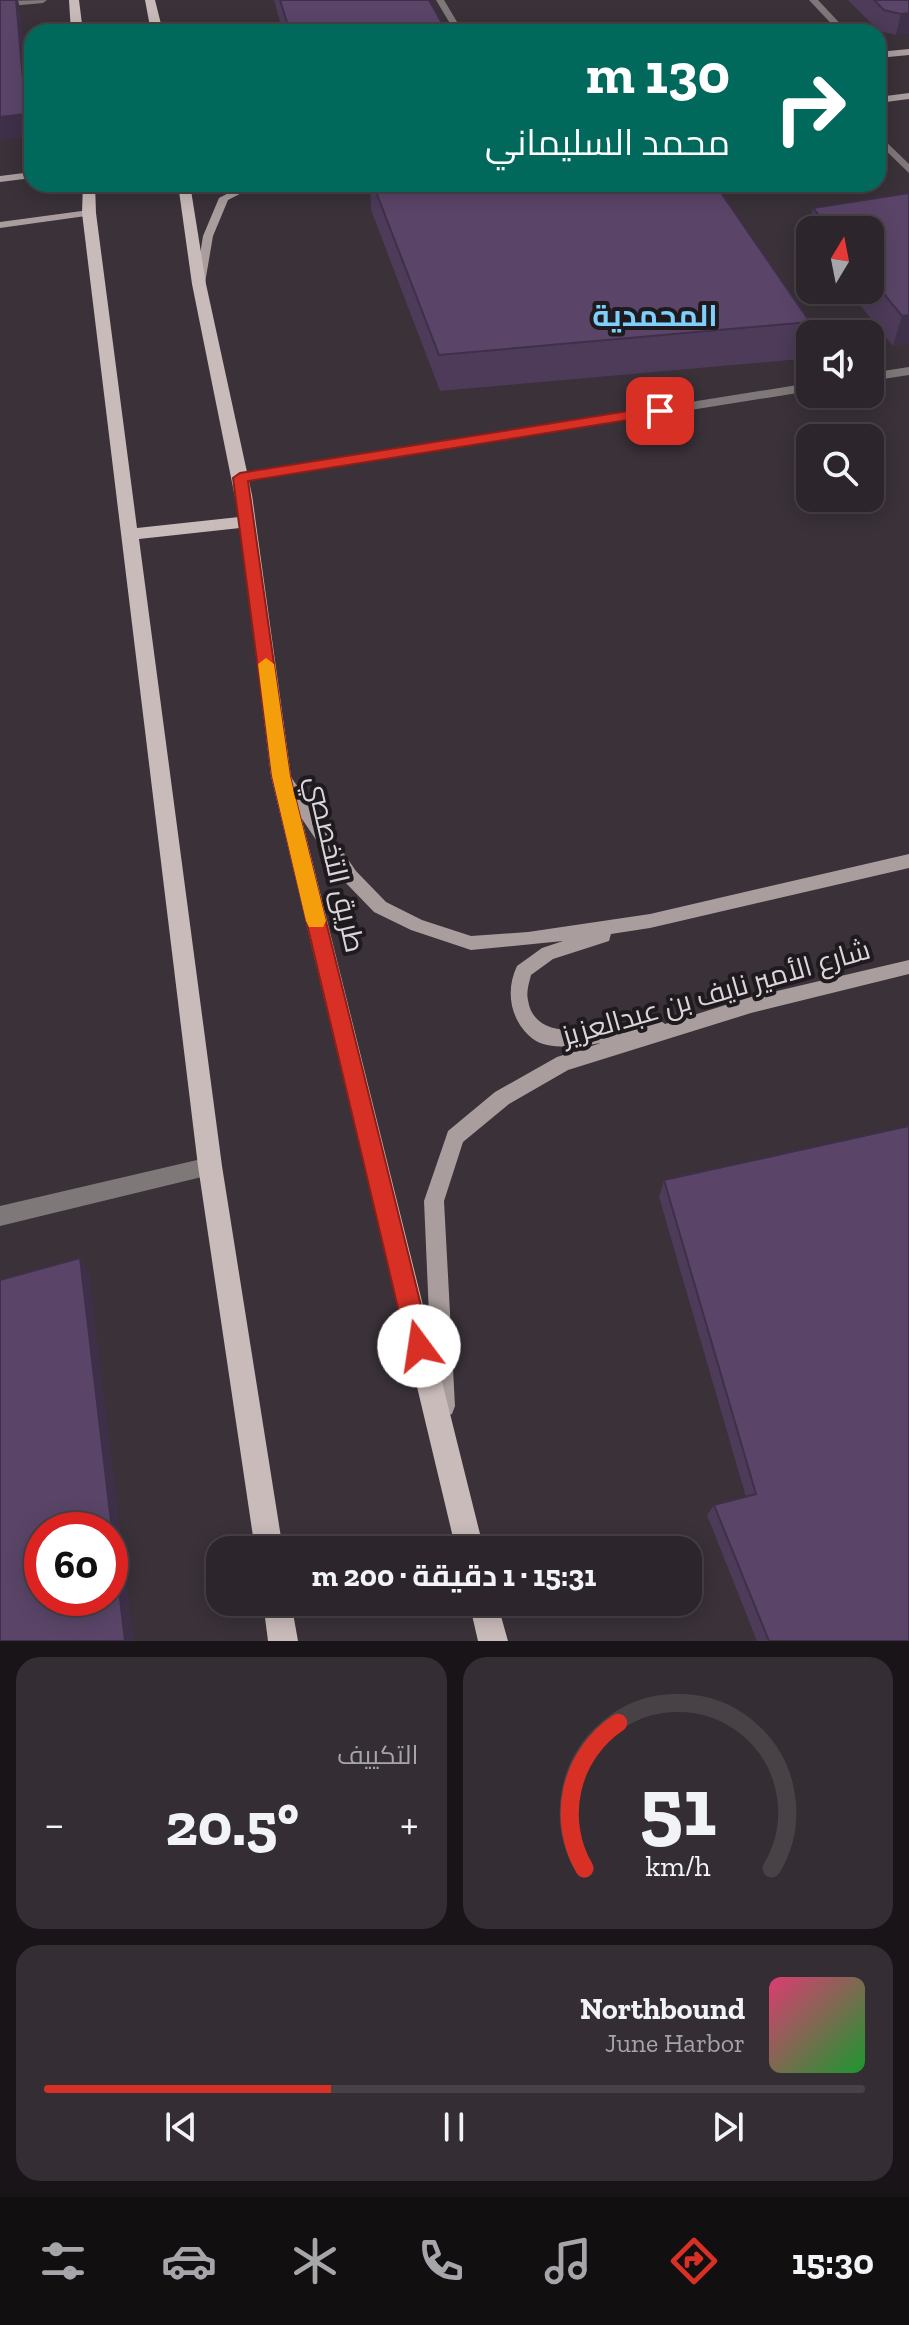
<!DOCTYPE html>
<html lang="ar">
<head>
<meta charset="utf-8">
<style>
  :root { --surface:#2c252b; --page:#342d33; --text:#f1f3f6; --muted:#a6a5a9; --line:#484247; --accent:#d93025 }
  body { margin:0; font-family:"Zilla Slab",Cairo,serif; background:var(--page); color:var(--text); direction:rtl; height:100vh; display:flex; flex-direction:column; font-size:30px; white-space:nowrap }
  * { box-sizing:border-box; margin:0 }
  p { font-size:26px; color:var(--muted) }
  .icon { flex:none; width:44px; height:44px; fill:none; stroke:currentColor; stroke-width:2; stroke-linecap:round; stroke-linejoin:round }
  .map { position:relative; height:1641px; overflow:hidden; direction:ltr }
  .panel { display:flex; flex-direction:column; gap:16px; padding:16px; background:#181418; flex:1 }
  .panel>* { flex:none }
  .hud { position:absolute; left:24px; top:24px; width:862px; height:168px; border-radius:24px; box-shadow:0 4px 20px #0003,0 0 0 2px var(--line); direction:rtl; background:#00695c; color:#fff; overflow:hidden }
  .needle { width:52px; rotate:10deg }
  .controls { position:absolute; left:796px; top:216px; display:grid; gap:16px }
  .controls a { display:grid; place-items:center; width:88px; height:88px; border-radius:16px; background:var(--surface); box-shadow:0 4px 20px #0003,0 0 0 2px var(--line); font-size:40px }
  .speed { position:absolute; left:24px; top:1512px; display:flex; gap:16px; font-size:40px; font-weight:700; text-align:center }
  .speed>* { display:grid; place-content:center; width:104px; height:104px; border-radius:50%; background:var(--surface); box-shadow:0 4px 20px #0003,0 0 0 2px var(--line); line-height:1 }
  .speed .limit { border:12px solid #d22; background:#fff; color:#111 }
  .pin { position:absolute; display:grid; place-items:center; width:68px; height:68px; color:#fff; margin:-34px; border-radius:16px; box-shadow:0 4px 12px #0006 }
  .me { position:absolute; width:88px; margin:-44px; rotate:346deg; stroke-linejoin:round; filter:drop-shadow(0 0 6px #0008) }
  .turn { display:flex; align-items:center; gap:28px; height:168px; padding:0 24px; font-size:36px }
  .turn .icon { width:104px; height:104px; stroke-width:2.5 }
  .turn b { display:block; font-size:56px; line-height:68px }
  .big { font-size:60px; font-weight:700; line-height:1.1 }
  .panel .card { flex:1; display:flex; flex-direction:column; justify-content:center; gap:12px; min-width:0; padding:0 28px; border-radius:24px; background:var(--page) }
  .panel .dial { align-items:center; gap:0 }
  .dial svg { height:208px; overflow:visible; fill:none; stroke:var(--line); stroke-width:7; stroke-linecap:round; text-anchor:middle }
  .dial text { fill:var(--text); stroke:none }
  .song { display:flex; align-items:center; gap:24px }
  .cover { width:96px; height:96px; border-radius:12px; background:linear-gradient(135deg,hsl(340 70% 55%),hsl(130 70% 35%)) }
  .played { height:8px; border-radius:4px; background:linear-gradient(90deg,var(--accent) 35%,var(--line) 35%) }
  .keys { display:flex; justify-content:space-around; direction:ltr }
  .heat { display:flex; justify-content:space-between; align-items:center; font-size:44px; direction:ltr }
  .panel .tiles { flex:1; display:grid; gap:16px; grid-template-columns:1fr 1fr }
  .card:last-child { grid-column:span 2 }
  .trip { position:absolute; left:206px; top:1536px; width:496px; height:80px; border-radius:24px; background:var(--surface); box-shadow:0 4px 20px #0003,0 0 0 2px var(--line); font-weight:700; line-height:80px; text-align:center; direction:rtl }
  .dock { display:flex; height:128px; justify-content:space-around; align-items:center; background:#120f11; color:var(--muted) }
  .dock .icon { width:56px; height:56px }
  .dock .selected { color:var(--accent) }
  .dock b { font-size:36px; color:var(--text) }
  .map>svg:first-child { display:block }
  .lines { fill:none; stroke-linecap:round; stroke-linejoin:round }
  .lane { fill:#7f7878; fill-rule:evenodd }
  .street { fill:#7f7878; fill-rule:evenodd }
  .secondary { fill:#a99e9d; fill-rule:evenodd }
  .primary { fill:#c9bbba; fill-rule:evenodd }
  .wall { fill:#4d3b59 }
  .shaded-wall { fill:#3f3049 }
  .building { fill:#5a4568; stroke:#3f3049; stroke-width:2; fill-rule:evenodd }
  .route { fill:#d93025; stroke:#8d1f18; stroke-width:2 }
  .slow { fill:#f59e0b }
  .labels { text-anchor:middle; stroke-width:8; stroke-linejoin:round; paint-order:stroke }
  .street-label { font-size:28px; fill:#dbd5db; stroke:#1e1a1e }
  .far-district-label { font-size:30px; font-weight:bold; fill:#7ecffa; stroke:#1e1a1e }
</style>
</head>
<body>
<div class="map">
<svg width="909" height="1641" viewBox="0 0 909 1641">
  <rect width="100%" height="100%" fill="#3a3139"/>
  <g class="lines">
    <polygon class="lane" points="878,134 909,164 909,173 878,143"/>
    <g class="street">
      <polygon points="47,0 43,3 0,7 0,1"/>
      <polygon points="436,0 444,0 463,32 455,32"/>
      <polygon points="809,0 818,0 848,32 839,32"/>
      <polygon points="909,367 909,375 870,381 870,373"/>
      <polygon points="810,383 810,391 240,482 234,478 240,474"/>
      <polygon points="210,1157 217,1160 220,1166 217,1172 210,1175 0,1226 0,1206"/>
    </g>
    <g class="secondary">
      <polygon points="909,49 909,55 878,58 878,52"/>
      <polygon points="909,93 909,99 878,103 878,97"/>
      <polygon points="32,172 32,178 0,182 0,176"/>
      <polygon points="246,184 259,184 228,200 213,236 205,283 195,285 203,236 219,198"/>
      <polygon points="89,210 94,213 93,215 0,228 0,222"/>
      <path d="M285 775 291 777 356 871 386 902 422 920 471 936 528 932 650 914 909 854V868L650 928 611 934 609 941 553 959 531 975C529 983 526 992 528 1000 535 1052 624 1023 657 1018L665 1024 751 997 909 960V974L751 1013 568 1070 509 1104 463 1142 444 1201 455 1406 452 1414 444 1417 436 1414 433 1406 424 1201 446 1137 448 1131 495 1092 557 1057 601 1043C583 1046 549 1051 533 1039 510 1021 505 991 517 966L542 948 563 941 471 950 411 930 374 912 344 881 279 785 277 781Z"/>
    </g>
    <g class="primary">
      <polygon points="69,0 79,0 83,32 71,32"/>
      <polygon points="145,0 155,0 163,32 151,32"/>
      <polygon points="83,184 95,184 96,213 137,528 239,517 192,284 178,184 190,184 206,284 252,495 291,776 484,1550 456,1550 271,776 240,528 139,539 222,1166 283,1550 255,1550 198,1166 82,213"/>
      <polygon points="263,1602 291,1602 298,1641 268,1641"/>
      <polygon points="469,1602 497,1602 508,1641 478,1641"/>
    </g>
  </g>
  <g class="wall">
    <polygon points="274,0 429,0 447,32 283,32"/>
    <polygon points="848,0 909,0 896,35 879,31"/>
    <polygon points="370,184 715,184 810,322 801,359 440,391 371,210"/>
    <polygon points="909,193 909,343 893,346 848,290 870,290 870,230 810,230 810,242 806,237 813,208"/>
    <polygon points="664,1180 909,1641 757,1641 707,1515 714,1505 746,1497 659,1197"/>
  </g>
  <g class="shaded-wall">
    <polygon points="16,0 18,0 20,8 32,136 0,140 0,117"/>
    <polygon points="909,13 909,34 896,35 901,14"/>
    <polygon points="909,315 909,343 893,346 902,316"/>
    <polygon points="80,1258 89,1273 134,1641 125,1641"/>
  </g>
  <g class="building">
    <polygon points="0,0 16,0 26,114 0,117"/>
    <polygon points="280,0 429,0 447,32 290,32"/>
    <polygon points="874,0 909,0 909,13 901,14 884,10"/>
    <polygon points="373,184 715,184 810,322 439,355"/>
    <polygon points="909,193 909,315 902,316 870,277 870,230 831,230 813,208"/>
    <polygon points="909,1126 909,1641 769,1641 714,1505 756,1494 664,1180"/>
    <path d="M80 1258 125 1641H0V1280ZM42 1530H110V1598H42Z"/>
  </g>
  <polygon class="route" points="660,406 665,408 665,414 248,481 290,776 431,1346 428,1354 419,1357 411,1354 407,1346 272,776 233,478 240,473"/>
  <polygon class="slow" points="266,658 274,664 290,776 326,921 323,927 309,927 306,921 272,776 258,664"/>
  <g class="labels">
    <g class="street-label">
      <text transform="translate(336 864) rotate(77)" y="10">طريق التخصصي</text>
      <text transform="translate(716 992) rotate(-16)" y="10">شارع الأمير نايف بن عبدالعزيز</text>
    </g>
    <g class="far-district-label">
      <text x="655" y="326">المحمدية</text>
    </g>
  </g>
</svg>
<div class="controls">
<a><svg class="needle" viewBox="-14 -14 28 28"><path d="M0-13l5 13h-10z" fill="#e53935"/><path d="M0 13l5-13h-10z" fill="#a6a5a9"/></svg></a>
<a><svg class="icon" aria-label="sound" viewBox="0 0 24 24"><path d="M4 9h4l5-4v14l-5-4H4zM17 9q2 3 0 6"/></svg></a>
<a><svg class="icon" aria-label="search" viewBox="0 0 24 24"><circle cx="10" cy="10" r="6"/><path d="M15 15l6 6"/></svg></a>
</div>
<div class="speed"><div class="limit">60</div></div>
<div class="pin" style="left:660px;top:411px;background:#d93025"><svg class="icon" aria-label="arrive" viewBox="0 0 24 24"><path d="M6 21V4h12l-3 4 3 4H6"/></svg></div>
<svg class="me" style="left:419px;top:1346px" viewBox="-20 -20 40 40"><circle r="19" fill="#fff"/><path d="M0-13L10 11 0 6-10 11z" fill="#d93025"/></svg>
<div class="trip">15:31 · 1 دقيقة · 200 m</div>
<div class="hud">
<div class="turn"><svg class="icon" aria-label="right" viewBox="0 0 24 24"><path d="M7 20v-9h11M14 6l5 5-5 5"/></svg><div><b>130 m</b>محمد السليماني</div></div>
</div>
</div>
<section class="panel">
<div class="tiles">
<div class="card dial"><svg viewBox="0 0 100 80">
<path d="M14 69A42 42 0 1 1 86 69"/>
<path d="M14 69A42 42 0 0 1 27 13" stroke="#d93025"/>
<text x="50" y="56" font-size="32" font-weight="700">51</text>
<text x="50" y="72" font-size="11">km/h</text>
</svg></div>
<div class="card"><p>التكييف</p>
<div class="heat"><a>−</a><b class="big">20.5°</b><a>+</a></div>
</div>
<div class="card">
<div class="song"><i class="cover"></i><div><b>Northbound</b><p>June Harbor</p></div></div>
<div class="played"></div>
<div class="keys"><svg class="icon" aria-label="previous" viewBox="0 0 24 24"><path d="M18 5L8 12l10 7zM5 5v14"/></svg><svg class="icon" aria-label="pause" viewBox="0 0 24 24"><path d="M8 5v14M16 5v14"/></svg><svg class="icon" aria-label="next" viewBox="0 0 24 24"><path d="M6 5l10 7-10 7zM19 5v14"/></svg></div>
</div>
</div>
</section>
<nav class="dock">
<b>15:30</b>
<svg class="icon selected" aria-label="directions" viewBox="0 0 24 24"><path d="M12 3l9 9-9 9-9-9zM9 14v-3h6M13 9l2 2-2 2"/></svg>
<svg class="icon" aria-label="music" viewBox="0 0 24 24"><path d="M9 18V5l10-2v13"/><circle cx="6" cy="18" r="3"/><circle cx="16" cy="16" r="3"/></svg>
<svg class="icon" aria-label="phone" viewBox="0 0 24 24"><path d="M5 4h4l2 5-3 2q2 4 5 5l2-3 5 2v4C11 20 4 13 5 4z"/></svg>
<svg class="icon" aria-label="climate" viewBox="0 0 24 24"><path d="M12 3v18M4 7l16 10M4 17L20 7"/></svg>
<svg class="icon" aria-label="car" viewBox="0 0 24 24"><path d="M5 17H2v-5l4-1 3-4h7l3 4 3 1v5h-3M9 17h6M6 11h13"/><circle cx="7" cy="17" r="2"/><circle cx="17" cy="17" r="2"/></svg>
<svg class="icon" aria-label="filters" viewBox="0 0 24 24"><path d="M4 7h16M4 17h16"/><circle cx="9" cy="7" r="2"/><circle cx="15" cy="17" r="2"/></svg>
</nav>
</body>
</html>
